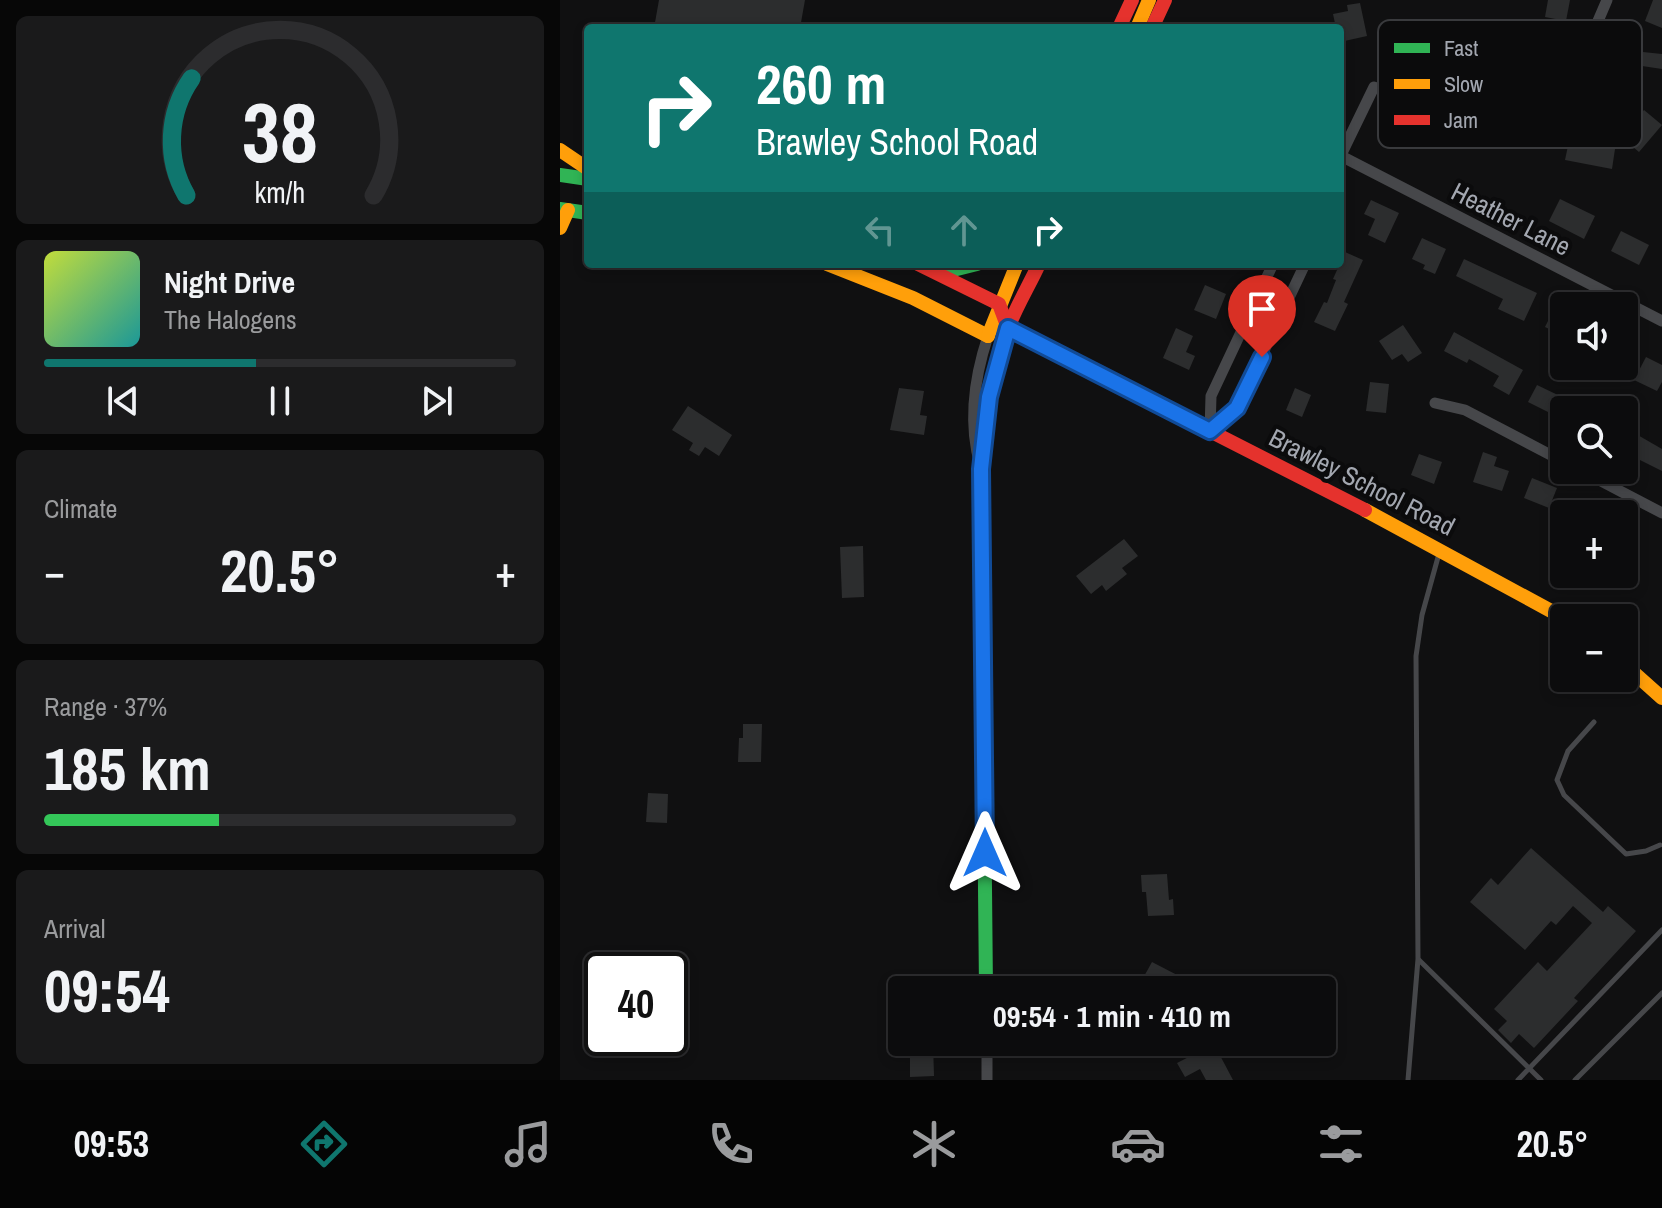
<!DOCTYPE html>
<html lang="en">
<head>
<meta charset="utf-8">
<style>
  :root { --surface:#0c0c0d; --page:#1a1a1b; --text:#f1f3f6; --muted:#9a9b9d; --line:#2c2c2e; --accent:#0f766e }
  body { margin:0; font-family:"Archivo Narrow",sans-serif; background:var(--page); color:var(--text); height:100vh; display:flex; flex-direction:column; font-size:30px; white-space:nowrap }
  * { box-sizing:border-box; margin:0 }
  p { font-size:26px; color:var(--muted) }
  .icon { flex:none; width:44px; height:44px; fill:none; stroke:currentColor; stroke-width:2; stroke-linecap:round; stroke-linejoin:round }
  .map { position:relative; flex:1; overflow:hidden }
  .panel { display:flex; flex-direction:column; gap:16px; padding:16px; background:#070707; width:560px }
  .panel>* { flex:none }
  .top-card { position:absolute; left:24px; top:24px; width:760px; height:244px; border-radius:8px; box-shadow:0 4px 12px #0003,0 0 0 2px var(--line); background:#0f766e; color:#fff; overflow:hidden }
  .tools { position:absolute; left:990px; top:292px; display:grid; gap:16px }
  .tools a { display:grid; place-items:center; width:88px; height:88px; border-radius:8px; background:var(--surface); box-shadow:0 4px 12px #0003,0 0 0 2px var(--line); font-size:40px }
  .speed { position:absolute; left:24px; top:952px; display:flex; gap:16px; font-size:40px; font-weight:700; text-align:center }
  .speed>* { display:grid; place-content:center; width:104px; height:104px; border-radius:50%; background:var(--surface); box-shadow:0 4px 12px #0003,0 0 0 2px var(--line); line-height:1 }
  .speed .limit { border:4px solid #111; border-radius:12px; background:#fff; color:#111 }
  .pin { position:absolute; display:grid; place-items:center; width:68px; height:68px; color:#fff; margin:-82px -34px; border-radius:50% 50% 50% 0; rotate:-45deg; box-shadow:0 0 8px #0007 }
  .pin .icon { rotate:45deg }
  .me { position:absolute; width:88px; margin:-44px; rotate:0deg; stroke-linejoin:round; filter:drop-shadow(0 0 6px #0008) }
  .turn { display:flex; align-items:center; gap:28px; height:168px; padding:0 40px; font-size:36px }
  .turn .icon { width:104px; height:104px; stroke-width:2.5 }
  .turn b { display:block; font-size:56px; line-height:68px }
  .lanes { display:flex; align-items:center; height:76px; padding:0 40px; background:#0003; justify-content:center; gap:40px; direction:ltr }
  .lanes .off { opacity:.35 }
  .big { font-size:60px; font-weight:700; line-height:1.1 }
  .panel .widget { flex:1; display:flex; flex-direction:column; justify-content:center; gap:12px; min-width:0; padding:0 28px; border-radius:12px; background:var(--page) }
  .panel .dial { align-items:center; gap:0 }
  .dial svg { height:208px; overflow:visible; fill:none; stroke:var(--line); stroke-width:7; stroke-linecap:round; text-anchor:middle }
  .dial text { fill:var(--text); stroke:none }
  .song { display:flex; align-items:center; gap:24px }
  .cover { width:96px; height:96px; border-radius:12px; background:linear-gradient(135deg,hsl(70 70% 55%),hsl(180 70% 35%)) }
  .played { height:8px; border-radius:4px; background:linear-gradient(90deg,var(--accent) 45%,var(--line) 45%) }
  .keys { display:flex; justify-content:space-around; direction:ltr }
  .heat { display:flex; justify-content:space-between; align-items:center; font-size:44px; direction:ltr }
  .charge { height:12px; border-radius:6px; background:linear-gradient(90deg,#34c759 37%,var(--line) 0) }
  .trip { position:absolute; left:328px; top:976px; width:448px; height:80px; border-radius:8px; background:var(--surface); box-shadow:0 4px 12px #0003,0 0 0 2px var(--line); font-weight:700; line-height:80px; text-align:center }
  .tabs { display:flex; height:128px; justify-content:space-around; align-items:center; background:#050505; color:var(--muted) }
  .tabs .icon { width:56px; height:56px }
  .tabs .on { color:var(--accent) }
  .tabs b { font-size:36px; color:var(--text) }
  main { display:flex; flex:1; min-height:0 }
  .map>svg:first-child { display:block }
  .building { fill:#2c2d2e }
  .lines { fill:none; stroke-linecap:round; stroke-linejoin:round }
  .lane { stroke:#46474a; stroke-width:5 }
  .street { stroke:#46474a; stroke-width:11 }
  .fast { stroke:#30b455; stroke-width:14 }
  .slow { stroke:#ff9f0a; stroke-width:14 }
  .jam { stroke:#e5322d; stroke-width:14 }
  .route-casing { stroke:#114b97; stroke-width:20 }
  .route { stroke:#1a73e8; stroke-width:14 }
  .labels { text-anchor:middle; stroke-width:8; stroke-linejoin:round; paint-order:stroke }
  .street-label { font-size:26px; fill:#a3a7b0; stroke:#0b0b0c }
  .key { fill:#0b0b0c; stroke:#393a3d; stroke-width:2 }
  .key-label { font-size:22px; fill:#a3a7b0 }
</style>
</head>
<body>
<main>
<section class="panel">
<div class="widget dial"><svg viewBox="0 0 100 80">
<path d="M14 69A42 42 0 1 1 86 69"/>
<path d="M14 69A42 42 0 0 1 16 24" stroke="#0f766e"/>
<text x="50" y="56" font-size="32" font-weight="700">38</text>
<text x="50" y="72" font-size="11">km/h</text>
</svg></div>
<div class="widget">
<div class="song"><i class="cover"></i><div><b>Night Drive</b><p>The Halogens</p></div></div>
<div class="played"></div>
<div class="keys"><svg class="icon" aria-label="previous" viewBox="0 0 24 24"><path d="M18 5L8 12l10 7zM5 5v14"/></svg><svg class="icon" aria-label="pause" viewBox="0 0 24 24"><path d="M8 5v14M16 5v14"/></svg><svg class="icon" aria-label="next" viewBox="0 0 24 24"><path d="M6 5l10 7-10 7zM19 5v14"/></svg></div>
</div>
<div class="widget"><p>Climate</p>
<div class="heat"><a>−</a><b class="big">20.5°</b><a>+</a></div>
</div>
<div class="widget"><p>Range · 37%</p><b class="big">185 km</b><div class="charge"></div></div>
<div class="widget"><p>Arrival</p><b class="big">09:54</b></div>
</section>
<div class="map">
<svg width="1102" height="1080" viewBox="0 0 1102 1080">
  <rect width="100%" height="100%" fill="#101011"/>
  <g class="building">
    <polygon points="99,0 245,0 240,28 94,28"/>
    <polygon points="988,0 1010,0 1006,21 985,17"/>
    <polygon points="1093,0 1102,0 1102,28 1085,21"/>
    <polygon points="800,3 807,36 780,42 780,28 776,28 773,14 788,11 787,5"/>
    <polygon points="1083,52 1102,54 1102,69 1082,66"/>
    <polygon points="1084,110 1102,125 1079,152 1061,137"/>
    <polygon points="1009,141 1055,149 1052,169 1005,160"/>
    <polygon points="1000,199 1035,216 1024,239 989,221"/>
    <polygon points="811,200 839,213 825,243 808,235 815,219 804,214"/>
    <polygon points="1061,231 1089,245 1079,265 1051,251"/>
    <polygon points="862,238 886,249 875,274 863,269 865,265 852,259"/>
    <polygon points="785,252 803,260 784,302 788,304 775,331 754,322 764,302 767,303 776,280 773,279"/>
    <polygon points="904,259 977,293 964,321 938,309 943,299 896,276"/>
    <polygon points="645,285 666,294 656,319 634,310"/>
    <polygon points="995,307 1004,311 1004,336 985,327"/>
    <polygon points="843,325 862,353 848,362 842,354 832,360 819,341"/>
    <polygon points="616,328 633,336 626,352 635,356 629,370 603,358"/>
    <polygon points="894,332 963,370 949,395 933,386 939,376 909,359 907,363 884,351"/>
    <polygon points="1086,357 1102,365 1102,382 1097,391 1074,380"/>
    <polygon points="810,382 829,384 826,413 806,411"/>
    <polygon points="977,385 1000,396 992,414 968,402"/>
    <polygon points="339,388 364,391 360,415 367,416 364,435 330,430"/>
    <polygon points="735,388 751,395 742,417 726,410"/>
    <polygon points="128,406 172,435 159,456 145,447 139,456 129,450 133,443 112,430"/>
    <polygon points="1069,430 1102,449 1102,471 1064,452 1064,438"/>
    <polygon points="923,452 937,457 934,466 949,471 942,491 913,482"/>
    <polygon points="859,454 882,462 874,484 851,475"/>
    <polygon points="972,478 997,488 989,508 964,498"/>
    <polygon points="1018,502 1046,514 1013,514"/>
    <polygon points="1064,525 1080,531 1065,570 1064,570"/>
    <polygon points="564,539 578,556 562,568 567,574 546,591 542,585 531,594 516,576"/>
    <polygon points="303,546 304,597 282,598 280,547"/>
    <polygon points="183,724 202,724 201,762 178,762 179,738 183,738"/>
    <polygon points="88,793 108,794 107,823 86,822"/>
    <polygon points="971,848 1043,912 1048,906 1076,931 1014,998 1018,1001 974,1048 959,1034 951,1043 938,1030 947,1021 934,1009 978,962 987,971 1032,923 1013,906 996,925 991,921 965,950 910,902 931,878 938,885"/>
    <polygon points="607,874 609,900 613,899 614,915 588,916 586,892 582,892 581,875"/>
    <polygon points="592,962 621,977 614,990 600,990 582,980"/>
    <polygon points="350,1042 373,1042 374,1076 350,1077"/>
    <polygon points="654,1044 673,1080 646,1080 640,1069 625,1077 617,1063"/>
  </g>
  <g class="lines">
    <g class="lane">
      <polyline points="1034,722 1008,751 997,780 1004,795 1066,854 1086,851 1100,845"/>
      <polyline points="859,960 981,1080"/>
      <polyline points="848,1080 858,959 856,656 862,615 880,550"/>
      <polyline points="958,1080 1102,930"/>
      <polyline points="1015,1080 1102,993"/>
    </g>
    <g class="street">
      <polyline points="1033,83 1038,21 1047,0"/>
      <polyline points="781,156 1102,321"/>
      <polyline points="780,157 814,87"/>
      <polyline points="875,403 905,410 1004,462"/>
      <polyline points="650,431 677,408 745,264"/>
      <polyline points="650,431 651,396 713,264"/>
      <path d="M420 465C408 422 414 378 428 336"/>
      <polyline points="1020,470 1102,513"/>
      <polyline points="427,1042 427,1080"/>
    </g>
    <g class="fast">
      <polyline points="0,175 28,179"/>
      <polyline points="0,209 28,213"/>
      <polyline points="378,269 397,269 417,264"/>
      <polyline points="423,684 426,990"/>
    </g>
    <g class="slow">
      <polyline points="577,28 589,0"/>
      <polyline points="0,150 28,169"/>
      <polyline points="0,228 8,210"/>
      <polyline points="267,264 353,298 428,336"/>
      <polyline points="428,336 457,264"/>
      <polyline points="805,510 1004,618"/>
      <polyline points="1064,664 1102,698"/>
    </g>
    <g class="jam">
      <polyline points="559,28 572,0"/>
      <polyline points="592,28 605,0"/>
      <polyline points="358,264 439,304 448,328 805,510"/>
      <path d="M423 684C422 567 409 444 447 331 455 308 469 286 479 264"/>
    </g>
  </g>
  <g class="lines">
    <g class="route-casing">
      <polyline id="route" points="425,853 421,469 429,397 448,328 650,431 677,408 702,357"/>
    </g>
    <use href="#route" class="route"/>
  </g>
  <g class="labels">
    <g class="street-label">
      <text transform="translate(951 219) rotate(27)" y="9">Heather Lane</text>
      <text transform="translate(802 482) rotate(27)" y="9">Brawley School Road</text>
    </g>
  </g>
  <rect x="818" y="20" width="264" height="128" rx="12" class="key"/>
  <rect x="834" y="43" width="36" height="10" fill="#30b455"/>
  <rect x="834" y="79" width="36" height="10" fill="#ff9f0a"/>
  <rect x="834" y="115" width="36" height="10" fill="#e5322d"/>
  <g class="key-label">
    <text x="884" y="56">Fast</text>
    <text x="884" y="92">Slow</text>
    <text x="884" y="128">Jam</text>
  </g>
</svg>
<div class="tools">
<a><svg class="icon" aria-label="sound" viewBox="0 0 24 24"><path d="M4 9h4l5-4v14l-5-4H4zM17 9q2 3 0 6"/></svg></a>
<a><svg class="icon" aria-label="search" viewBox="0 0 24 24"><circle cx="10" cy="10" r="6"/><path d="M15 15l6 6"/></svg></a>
<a>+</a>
<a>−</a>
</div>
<div class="speed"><div class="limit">40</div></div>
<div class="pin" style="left:702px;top:357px;background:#d93025"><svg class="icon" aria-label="arrive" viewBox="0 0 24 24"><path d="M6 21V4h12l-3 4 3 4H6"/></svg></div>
<svg class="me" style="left:425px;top:853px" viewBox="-20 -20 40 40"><path d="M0-17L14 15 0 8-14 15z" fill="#1a73e8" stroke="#fff" stroke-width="4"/></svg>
<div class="trip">09:54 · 1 min · 410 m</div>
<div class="top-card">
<div class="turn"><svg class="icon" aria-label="right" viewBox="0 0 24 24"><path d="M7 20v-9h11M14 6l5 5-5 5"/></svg><div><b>260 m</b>Brawley School Road</div></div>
<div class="lanes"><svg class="icon off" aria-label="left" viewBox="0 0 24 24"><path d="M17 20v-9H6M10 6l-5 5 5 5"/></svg><svg class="icon off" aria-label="ahead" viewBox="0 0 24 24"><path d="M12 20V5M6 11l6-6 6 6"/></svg><svg class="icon" aria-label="right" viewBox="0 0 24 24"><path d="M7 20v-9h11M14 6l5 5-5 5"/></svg></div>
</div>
</div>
</main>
<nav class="tabs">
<b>09:53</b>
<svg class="icon on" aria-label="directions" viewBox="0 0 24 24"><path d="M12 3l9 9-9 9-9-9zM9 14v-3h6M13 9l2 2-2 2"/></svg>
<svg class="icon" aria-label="music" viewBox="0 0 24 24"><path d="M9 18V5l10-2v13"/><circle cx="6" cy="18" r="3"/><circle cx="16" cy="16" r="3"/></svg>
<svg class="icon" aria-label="phone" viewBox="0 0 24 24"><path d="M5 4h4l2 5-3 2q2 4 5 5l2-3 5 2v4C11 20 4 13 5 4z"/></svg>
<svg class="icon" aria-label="climate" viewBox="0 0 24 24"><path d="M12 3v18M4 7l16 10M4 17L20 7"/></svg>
<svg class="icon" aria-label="car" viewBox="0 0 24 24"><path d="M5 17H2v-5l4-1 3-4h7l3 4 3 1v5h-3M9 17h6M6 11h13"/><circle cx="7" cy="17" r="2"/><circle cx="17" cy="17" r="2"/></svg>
<svg class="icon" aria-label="filters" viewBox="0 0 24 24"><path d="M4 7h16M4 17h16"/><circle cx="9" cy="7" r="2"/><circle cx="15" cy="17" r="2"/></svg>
<b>20.5°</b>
</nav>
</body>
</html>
